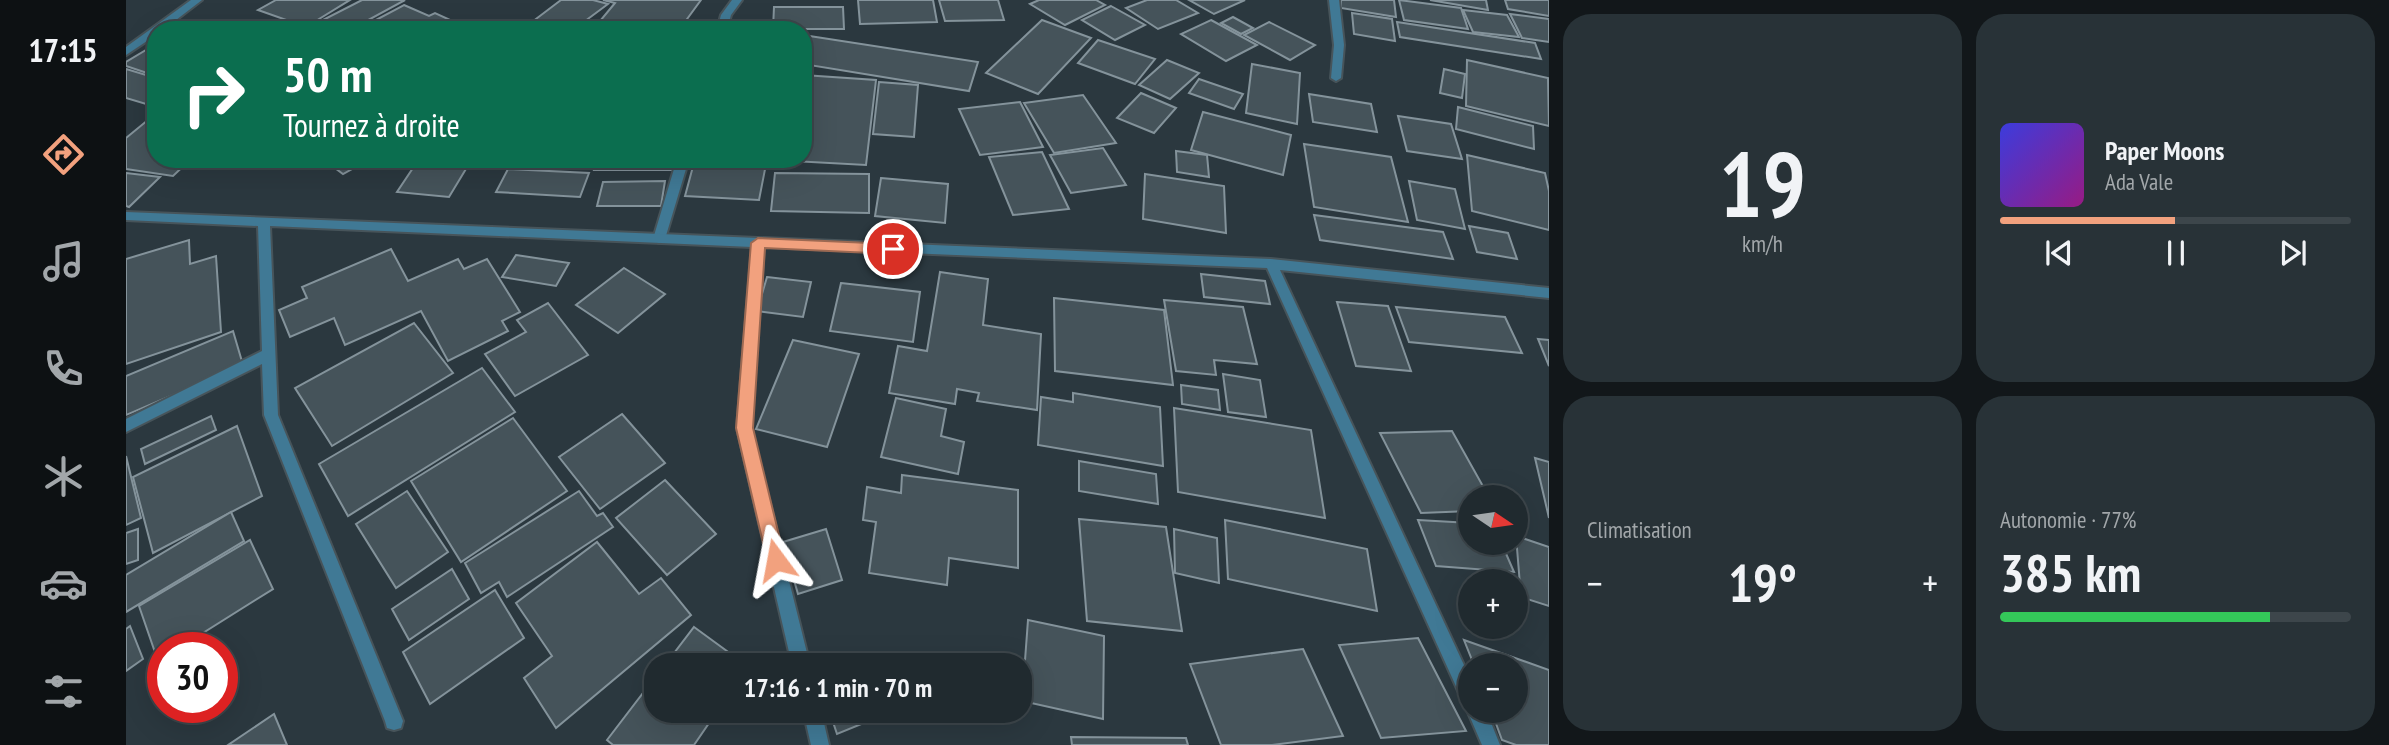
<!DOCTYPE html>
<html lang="fr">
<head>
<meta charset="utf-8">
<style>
  :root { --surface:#202a2f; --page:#283237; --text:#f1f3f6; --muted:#a2a7aa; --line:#3d464b; --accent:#f2a17e }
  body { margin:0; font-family:"PT Sans Narrow",sans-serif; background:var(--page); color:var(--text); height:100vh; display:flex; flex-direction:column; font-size:26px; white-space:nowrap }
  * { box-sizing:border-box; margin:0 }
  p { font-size:23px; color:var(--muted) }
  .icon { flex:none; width:38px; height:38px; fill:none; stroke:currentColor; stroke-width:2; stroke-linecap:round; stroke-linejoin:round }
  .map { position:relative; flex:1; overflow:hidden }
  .details { display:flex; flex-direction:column; gap:14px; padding:14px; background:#12171a; width:840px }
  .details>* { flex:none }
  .banner { position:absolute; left:21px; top:21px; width:665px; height:147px; border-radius:28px; box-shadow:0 7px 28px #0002,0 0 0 2px var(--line); background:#0b6e4f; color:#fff; overflow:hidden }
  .needle { width:46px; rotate:103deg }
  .controls { position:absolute; left:1332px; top:485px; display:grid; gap:14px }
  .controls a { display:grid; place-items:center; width:70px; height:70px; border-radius:50%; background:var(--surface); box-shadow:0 7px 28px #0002,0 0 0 2px var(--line); font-size:35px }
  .speed { position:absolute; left:21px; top:632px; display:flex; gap:14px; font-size:35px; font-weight:700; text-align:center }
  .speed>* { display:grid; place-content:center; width:91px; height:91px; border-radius:50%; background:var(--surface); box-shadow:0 7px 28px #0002,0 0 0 2px var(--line); line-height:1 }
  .speed .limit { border:10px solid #d22; background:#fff; color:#111 }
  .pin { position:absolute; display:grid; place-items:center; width:60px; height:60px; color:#fff; margin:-30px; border:4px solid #fff; border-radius:50%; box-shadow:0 2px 7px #0007 }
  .me { position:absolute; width:77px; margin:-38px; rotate:347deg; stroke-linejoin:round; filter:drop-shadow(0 0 5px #0008) }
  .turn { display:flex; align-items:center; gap:24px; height:147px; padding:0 21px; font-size:32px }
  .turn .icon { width:91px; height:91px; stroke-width:2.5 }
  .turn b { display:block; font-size:49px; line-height:60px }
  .big { font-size:52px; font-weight:700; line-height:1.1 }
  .details .card { flex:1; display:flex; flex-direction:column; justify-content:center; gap:10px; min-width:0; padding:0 24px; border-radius:28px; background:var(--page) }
  .details .dial { align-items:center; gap:0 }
  .dial b { font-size:91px; line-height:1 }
  .song { display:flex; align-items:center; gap:21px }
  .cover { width:84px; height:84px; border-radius:10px; background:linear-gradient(135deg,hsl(240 70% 55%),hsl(310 70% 35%)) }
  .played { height:7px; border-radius:4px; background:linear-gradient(90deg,var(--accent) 50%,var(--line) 50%) }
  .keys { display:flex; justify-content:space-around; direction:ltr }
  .heat { display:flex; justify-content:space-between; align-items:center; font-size:38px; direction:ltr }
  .charge { height:10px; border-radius:5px; background:linear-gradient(90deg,#34c759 77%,var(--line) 0) }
  .details .tiles { flex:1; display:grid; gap:14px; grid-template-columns:repeat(2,1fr) }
  .trip { position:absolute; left:518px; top:653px; width:388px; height:70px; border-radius:28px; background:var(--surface); box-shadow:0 7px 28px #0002,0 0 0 2px var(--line); font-weight:700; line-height:70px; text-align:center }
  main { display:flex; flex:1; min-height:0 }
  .tab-bar { display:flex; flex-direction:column; width:126px; justify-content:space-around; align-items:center; background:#0d1113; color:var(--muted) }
  .tab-bar .icon { width:49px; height:49px }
  .tab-bar .on { color:var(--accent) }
  .tab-bar b { font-size:32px; color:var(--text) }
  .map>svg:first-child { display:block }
  .building { fill:#45535a; stroke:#84939b; stroke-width:2 }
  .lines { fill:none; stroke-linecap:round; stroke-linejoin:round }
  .service-casing { stroke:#47545a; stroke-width:4 }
  .minor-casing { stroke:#47545a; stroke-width:4 }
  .service { fill:#407995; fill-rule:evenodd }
  .minor { fill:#407995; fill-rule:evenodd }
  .route { fill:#f2a17e; stroke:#9d6952; stroke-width:2 }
</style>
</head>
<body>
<main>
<nav class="tab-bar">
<b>17:15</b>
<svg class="icon on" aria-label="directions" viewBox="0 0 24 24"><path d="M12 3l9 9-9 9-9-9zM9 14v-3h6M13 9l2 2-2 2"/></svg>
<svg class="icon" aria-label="music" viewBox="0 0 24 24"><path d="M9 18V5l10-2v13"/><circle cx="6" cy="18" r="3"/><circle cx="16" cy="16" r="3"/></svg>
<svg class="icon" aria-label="phone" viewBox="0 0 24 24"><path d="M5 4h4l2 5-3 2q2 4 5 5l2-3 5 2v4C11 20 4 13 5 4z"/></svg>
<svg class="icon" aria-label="climate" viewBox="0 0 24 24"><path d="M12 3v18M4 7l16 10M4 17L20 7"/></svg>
<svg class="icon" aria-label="car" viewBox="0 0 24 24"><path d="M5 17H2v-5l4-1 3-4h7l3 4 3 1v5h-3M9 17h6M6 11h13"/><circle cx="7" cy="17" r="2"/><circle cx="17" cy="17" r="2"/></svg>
<svg class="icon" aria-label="filters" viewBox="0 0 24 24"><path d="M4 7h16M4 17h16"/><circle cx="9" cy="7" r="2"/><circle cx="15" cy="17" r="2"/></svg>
</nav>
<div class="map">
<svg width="1423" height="745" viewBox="0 0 1423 745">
  <rect width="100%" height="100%" fill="#2b383f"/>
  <g class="building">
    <polygon points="150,0 224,0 180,27 132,10"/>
    <polygon points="236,0 279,0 224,30 209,30 193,22"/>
    <polygon points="435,0 467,0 482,4 447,30 398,28"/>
    <polygon points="575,0 553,30 527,30 474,21 489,3 477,0"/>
    <polygon points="732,0 807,0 811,22 734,24"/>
    <polygon points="813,0 872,0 878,20 819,21"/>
    <polygon points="913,0 970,0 979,5 939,25 904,4"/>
    <polygon points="1021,0 1050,0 1072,13 1032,29 1000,8"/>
    <polygon points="1063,0 1119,0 1088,14"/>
    <polygon points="1215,0 1268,0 1270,17 1215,8"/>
    <polygon points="1273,0 1335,8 1342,29 1278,20"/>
    <polygon points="1304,0 1360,0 1362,10"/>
    <polygon points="1379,0 1423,0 1423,16 1382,9"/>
    <polygon points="278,5 303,16 309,13 346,30 231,30"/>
    <polygon points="985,6 1019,25 989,40 956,20"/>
    <polygon points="648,7 717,7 718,29 647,29"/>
    <polygon points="1337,10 1381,15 1393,37 1347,32"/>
    <polygon points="1226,13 1266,19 1269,41 1228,34"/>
    <polygon points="1384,14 1423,19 1423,42 1396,38"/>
    <polygon points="1107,17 1127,28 1115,34 1095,23"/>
    <polygon points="916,20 965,38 912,94 860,73"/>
    <polygon points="1085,20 1131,45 1100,61 1055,34"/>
    <polygon points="1143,22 1189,45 1164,60 1118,35"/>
    <polygon points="1271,22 1409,43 1415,59 1274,37"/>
    <polygon points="677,35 852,62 843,91 677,64"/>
    <polygon points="972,40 1029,59 1009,84 952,63"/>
    <polygon points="30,44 30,76 0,66 0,62"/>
    <polygon points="1041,60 1073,73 1044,99 1013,85"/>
    <polygon points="1341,60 1422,78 1423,126 1340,106"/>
    <polygon points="1126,64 1174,73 1171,124 1120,113"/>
    <polygon points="0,69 30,78 30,107 0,98"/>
    <polygon points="1318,69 1339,74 1336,98 1314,93"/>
    <polygon points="677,75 750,80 740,165 648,160 677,159"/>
    <polygon points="1073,79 1117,94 1108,109 1063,93"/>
    <polygon points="753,82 792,85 788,137 747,134"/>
    <polygon points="1015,93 1050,108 1028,133 991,118"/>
    <polygon points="1183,94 1245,104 1251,132 1187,122"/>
    <polygon points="957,95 990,143 928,153 898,103"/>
    <polygon points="894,102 917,147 854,155 833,109"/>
    <polygon points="1332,107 1407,126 1408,149 1330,129"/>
    <polygon points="1077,112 1165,135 1157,175 1065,150"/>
    <polygon points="28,115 30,159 65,159 47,176 0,169 0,138"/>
    <polygon points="1272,116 1325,124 1336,159 1281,151"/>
    <polygon points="1178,144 1265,157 1282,222 1188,207"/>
    <polygon points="977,148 1000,185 945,193 924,155"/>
    <polygon points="1050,151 1081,155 1083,177 1051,172"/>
    <polygon points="916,152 943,209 887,215 863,157"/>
    <polygon points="1341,155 1419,173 1423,191 1423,230 1346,211"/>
    <polygon points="197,159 244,159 217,174"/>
    <polygon points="293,159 346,159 323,197 271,192"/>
    <polygon points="471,159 551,159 549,170 468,170"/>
    <polygon points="569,159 641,159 633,200 559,196"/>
    <polygon points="382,169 463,173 454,197 370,192"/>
    <polygon points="0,173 34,177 3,207 0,206"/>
    <polygon points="649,173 743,174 743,213 645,211"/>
    <polygon points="1019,174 1098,186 1100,233 1017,219"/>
    <polygon points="755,178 822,184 819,223 749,216"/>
    <polygon points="539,181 535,206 471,206 477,182"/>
    <polygon points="1283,181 1329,189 1339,229 1291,220"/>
    <polygon points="1188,215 1317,232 1327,259 1194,240"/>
    <polygon points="1343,226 1382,233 1391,259 1351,252"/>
    <polygon points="63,240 64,264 90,256 95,332 0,364 0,259"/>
    <polygon points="265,249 282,281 332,259 338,269 361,259 394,312 376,321 382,331 322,361 295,311 219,345 208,318 164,337 153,310 181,298 176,287"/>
    <polygon points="390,255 443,263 430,286 376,277"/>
    <polygon points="498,268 539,294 492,333 450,305"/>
    <polygon points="814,272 862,279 857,325 915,334 911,410 851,401 853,393 831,389 829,404 763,393 772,346 801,351"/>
    <polygon points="1075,274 1139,281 1144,304 1078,297"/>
    <polygon points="641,277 685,282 677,317 631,311"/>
    <polygon points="715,283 794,292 787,342 704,331"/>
    <polygon points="928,298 1038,310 1047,385 929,371"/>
    <polygon points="1038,300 1117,307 1131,364 1088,360 1090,375 1050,371"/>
    <polygon points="1211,302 1262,306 1285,371 1230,366"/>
    <polygon points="422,303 462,355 389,396 359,354 400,332 391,320"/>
    <polygon points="1270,307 1379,317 1396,353 1283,342"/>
    <polygon points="288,323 327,373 206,446 169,388"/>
    <polygon points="107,331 117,365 0,415 0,376"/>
    <polygon points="1412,339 1423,340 1423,366"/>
    <polygon points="667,340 733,354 701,447 630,429"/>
    <polygon points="356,368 389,412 222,516 193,464"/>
    <polygon points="1097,374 1134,380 1140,417 1102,412"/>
    <polygon points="1055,385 1092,390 1094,410 1056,404"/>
    <polygon points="947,393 1034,407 1037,466 912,445 915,397 947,402"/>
    <polygon points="770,398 820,409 815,436 838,442 832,474 755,457"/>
    <polygon points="1048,408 1185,430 1199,518 1052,492"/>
    <polygon points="496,414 539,463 474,509 433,457"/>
    <polygon points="85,416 90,430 19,464 15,449"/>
    <polygon points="387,418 441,491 335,562 285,481"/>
    <polygon points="111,426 136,496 27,553 7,477"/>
    <polygon points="1326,431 1363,497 1344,497 1344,511 1295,513 1254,433"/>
    <polygon points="0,456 15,518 0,525"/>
    <polygon points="1409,458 1423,462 1423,518"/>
    <polygon points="953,461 1030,474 1032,504 953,491"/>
    <polygon points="776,475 892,490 892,568 823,558 821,585 743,573 750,522 737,520 741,487 775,493"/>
    <polygon points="539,480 590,534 541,575 490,518"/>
    <polygon points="281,491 322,552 270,588 230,524"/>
    <polygon points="453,491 471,516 477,513 487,527 381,597 373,582 355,593 339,563"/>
    <polygon points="105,512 118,541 0,612 0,575"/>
    <polygon points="953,519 1040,527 1056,631 961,621"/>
    <polygon points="1099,520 1241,549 1251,611 1102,579"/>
    <polygon points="1292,520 1344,523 1344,542 1375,542 1388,572 1310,566"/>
    <polygon points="12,529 12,560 0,564 0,533"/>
    <polygon points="700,529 716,580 672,594 657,542"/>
    <polygon points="1048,529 1091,538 1093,583 1049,573"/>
    <polygon points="1390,536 1423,547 1423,606 1395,597"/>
    <polygon points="124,540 147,589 53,648 37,648 37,658 32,661 13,606"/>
    <polygon points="471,542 513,594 535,578 565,615 430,728 398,678 426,656 390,603"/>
    <polygon points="326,569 343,599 283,640 266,609"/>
    <polygon points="369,590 398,638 304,704 277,652"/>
    <polygon points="902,620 978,636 977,719 896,701"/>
    <polygon points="4,626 17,659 0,671 0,629"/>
    <polygon points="568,627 620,665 539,665"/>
    <polygon points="1292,638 1340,731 1255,738 1213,645"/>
    <polygon points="1338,640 1423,670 1423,745 1390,745 1376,740 1365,710 1390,710 1390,665 1348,665"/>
    <polygon points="1177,649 1217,736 1146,745 1095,745 1064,664"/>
    <polygon points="530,676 530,710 592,710 568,745 487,745 481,740"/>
    <polygon points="703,710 733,710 738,723 711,734"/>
    <polygon points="148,714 161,745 102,745"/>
    <polygon points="945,737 1060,738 1062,745 946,745"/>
  </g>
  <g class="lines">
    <g class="service-casing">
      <g id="service">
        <polygon points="606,0 616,0 605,15 601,30 591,30 595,15"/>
        <polygon points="551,159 563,159 539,239 533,243 527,239"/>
      </g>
    </g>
    <g class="minor-casing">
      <g id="minor">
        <polygon points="65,0 76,0 37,30 30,30 30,35 0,55 0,47"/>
        <polygon points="1203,0 1213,0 1218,45 1215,78 1210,81 1205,78 1208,45"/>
        <polygon points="0,212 1145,259 1423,288 1423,298 1154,270 1344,678 1344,710 1360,710 1374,745 1356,745 1341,710 1342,706 1338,704 1141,268 638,247 625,428 684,665 666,665 611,428 626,247 144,226 152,415 277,721 275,728 268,730 261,728 259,721 138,415 136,364 0,432 0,419 136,351 132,226 0,220"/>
        <polygon points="677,710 695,710 703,745 685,745"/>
      </g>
    </g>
    <use href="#service" class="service"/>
    <use href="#minor" class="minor"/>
  </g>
  <polygon class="route" points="632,238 767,244 774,249 767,254 639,248 627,428 659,560 657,566 650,569 643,566 641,560 610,428 625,243"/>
</svg>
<div class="controls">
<a><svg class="needle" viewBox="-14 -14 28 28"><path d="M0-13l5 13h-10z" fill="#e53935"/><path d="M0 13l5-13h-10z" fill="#a2a7aa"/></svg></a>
<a>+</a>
<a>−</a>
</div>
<div class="speed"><div class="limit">30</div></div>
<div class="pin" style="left:767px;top:249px;background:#d93025"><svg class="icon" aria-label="arrive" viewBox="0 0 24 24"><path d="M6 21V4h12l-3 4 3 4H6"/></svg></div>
<svg class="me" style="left:650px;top:560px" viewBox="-20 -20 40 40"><path d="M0-17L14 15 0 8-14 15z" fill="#f2a17e" stroke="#fff" stroke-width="4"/></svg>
<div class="trip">17:16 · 1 min · 70 m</div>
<div class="banner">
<div class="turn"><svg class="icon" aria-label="right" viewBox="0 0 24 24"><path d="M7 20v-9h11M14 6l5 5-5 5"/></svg><div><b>50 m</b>Tournez à droite</div></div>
</div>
</div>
<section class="details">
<div class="tiles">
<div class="card dial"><b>19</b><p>km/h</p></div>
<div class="card">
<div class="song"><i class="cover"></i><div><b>Paper Moons</b><p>Ada Vale</p></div></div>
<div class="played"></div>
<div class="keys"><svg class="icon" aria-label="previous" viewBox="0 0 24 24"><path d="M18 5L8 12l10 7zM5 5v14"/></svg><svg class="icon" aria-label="pause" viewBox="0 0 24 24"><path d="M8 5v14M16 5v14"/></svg><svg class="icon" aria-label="next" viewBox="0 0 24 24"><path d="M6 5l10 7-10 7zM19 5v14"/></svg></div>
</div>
<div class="card"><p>Climatisation</p>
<div class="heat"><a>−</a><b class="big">19°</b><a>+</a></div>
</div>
<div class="card"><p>Autonomie · 77%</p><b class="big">385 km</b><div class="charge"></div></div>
</div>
</section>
</main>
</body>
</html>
